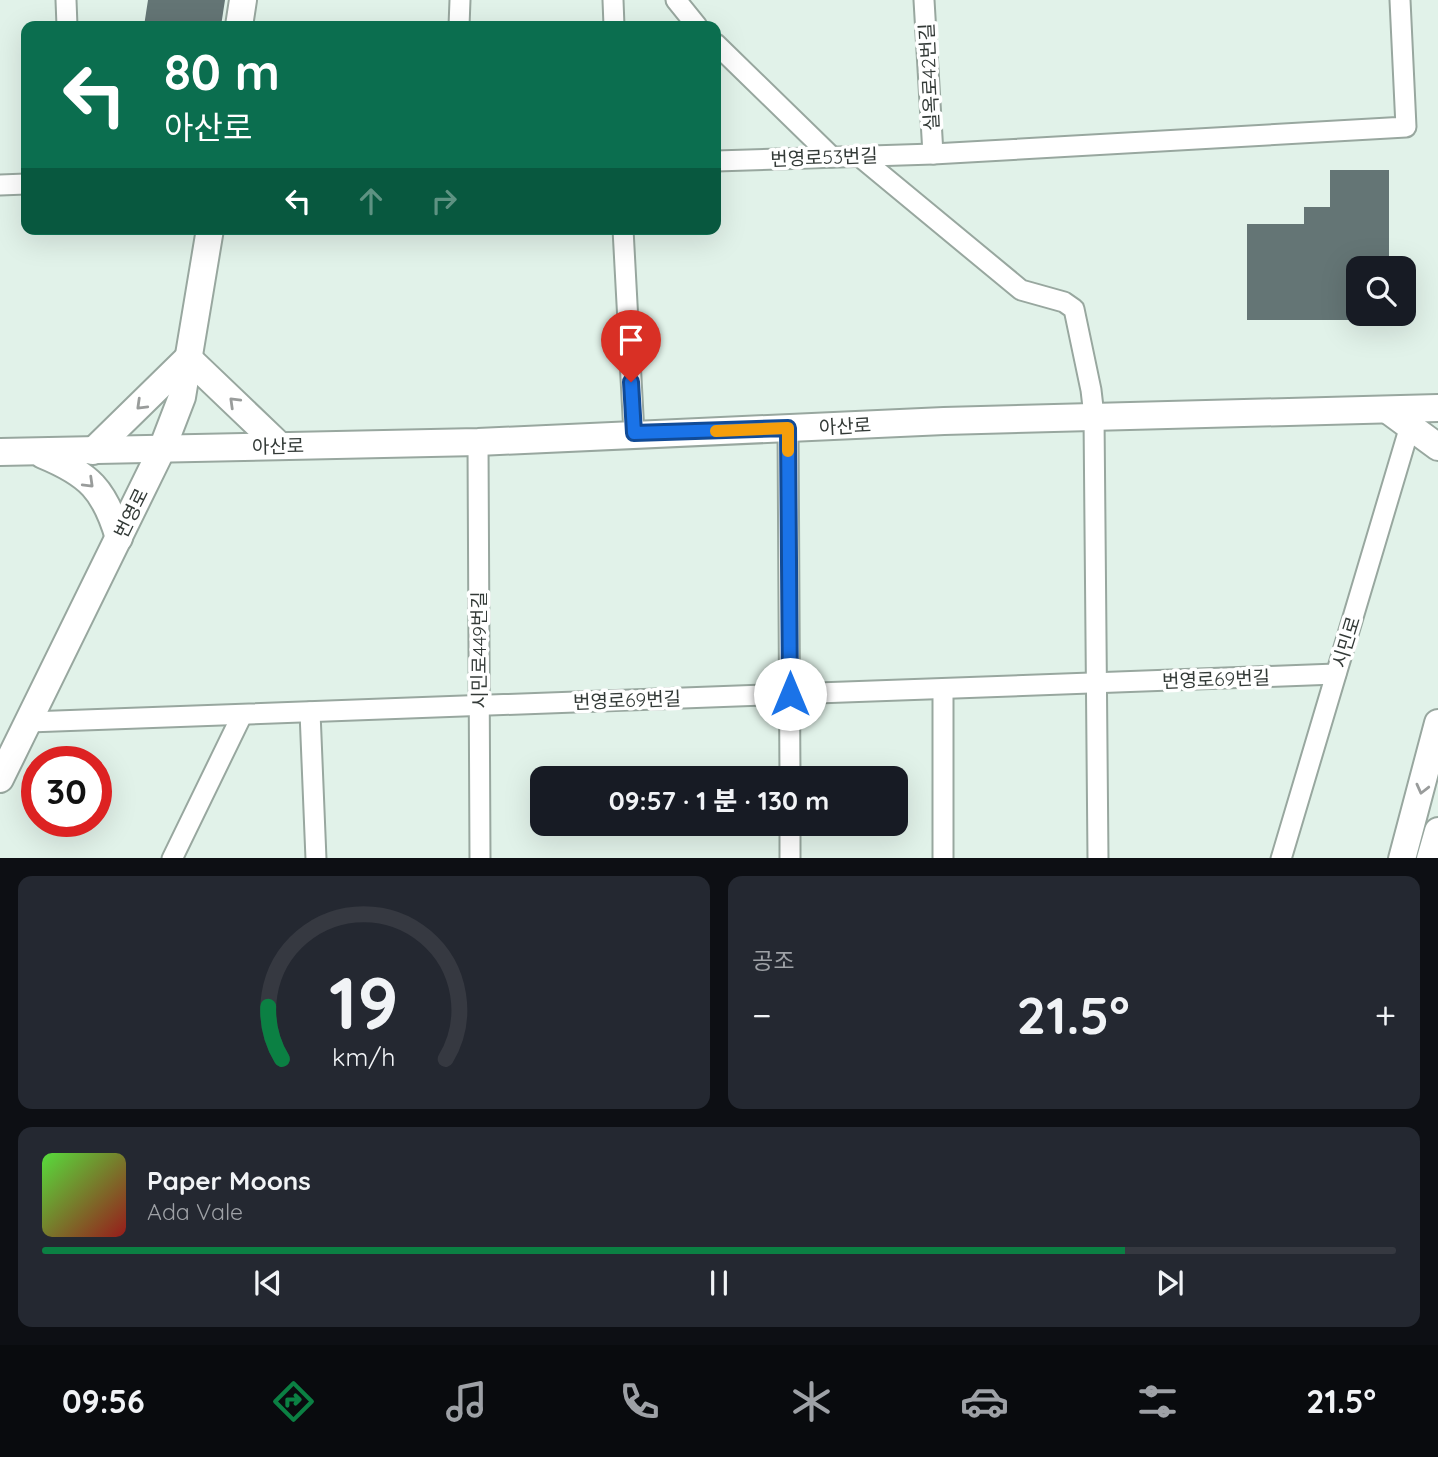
<!DOCTYPE html>
<html lang="ko">
<head>
<meta charset="utf-8">
<style>
  :root { --surface:#171b24; --page:#242831; --text:#f1f3f6; --muted:#9ea1a6; --line:#363941; --accent:#0b8043 }
  body { margin:0; font-family:Quicksand,"Noto Sans KR",sans-serif; background:var(--page); color:var(--text); height:100vh; display:flex; flex-direction:column; font-size:26px; white-space:nowrap }
  * { box-sizing:border-box; margin:0 }
  p { font-size:23px; color:var(--muted) }
  .icon { flex:none; width:38px; height:38px; fill:none; stroke:currentColor; stroke-width:2; stroke-linecap:round; stroke-linejoin:round }
  .map { position:relative; height:858px; overflow:hidden }
  .side { display:flex; flex-direction:column; gap:18px; padding:18px; background:#0d0f14; flex:1 }
  .side>* { flex:none }
  .top-card { position:absolute; left:21px; top:21px; width:700px; height:214px; border-radius:14px; box-shadow:0 7px 28px #0002; background:#0b6e4f; color:#fff; overflow:hidden }
  .fabs { position:absolute; left:1346px; top:256px; display:grid; gap:14px }
  .fabs a { display:grid; place-items:center; width:70px; height:70px; border-radius:14px; background:var(--surface); box-shadow:0 7px 28px #0002; font-size:35px }
  .speed { position:absolute; left:21px; top:746px; display:flex; gap:14px; font-size:35px; font-weight:700; text-align:center }
  .speed>* { display:grid; place-content:center; width:91px; height:91px; border-radius:50%; background:var(--surface); box-shadow:0 7px 28px #0002; line-height:1 }
  .speed .limit { border:10px solid #d22; background:#fff; color:#111 }
  .pin { position:absolute; display:grid; place-items:center; width:60px; height:60px; color:#fff; margin:-72px -30px; border-radius:50% 50% 50% 0; rotate:-45deg; box-shadow:0 0 7px #0007 }
  .pin .icon { rotate:45deg }
  .me { position:absolute; width:77px; margin:-38px; rotate:0deg; stroke-linejoin:round; filter:drop-shadow(0 0 5px #0008) }
  .turn { display:flex; align-items:center; gap:24px; height:147px; padding:0 28px; font-size:32px }
  .turn .icon { width:91px; height:91px; stroke-width:2.5 }
  .turn b { display:block; font-size:49px; line-height:60px }
  .lanes { display:flex; align-items:center; height:66px; padding:0 28px; background:#0003; justify-content:center; gap:35px; direction:ltr }
  .lanes .off { opacity:.35 }
  .big { font-size:52px; font-weight:800; line-height:1.1 }
  .side .widget { flex:1; display:flex; flex-direction:column; justify-content:center; gap:10px; min-width:0; padding:0 24px; border-radius:14px; background:var(--page) }
  .side .dial { align-items:center; gap:0 }
  .dial svg { height:182px; overflow:visible; fill:none; stroke:var(--line); stroke-width:7; stroke-linecap:round; text-anchor:middle }
  .dial text { fill:var(--text); stroke:none }
  .song { display:flex; align-items:center; gap:21px }
  .cover { width:84px; height:84px; border-radius:10px; background:linear-gradient(135deg,hsl(110 70% 55%),hsl(0 70% 35%)) }
  .played { height:7px; border-radius:4px; background:linear-gradient(90deg,var(--accent) 80%,var(--line) 80%) }
  .keys { display:flex; justify-content:space-around; direction:ltr }
  .heat { display:flex; justify-content:space-between; align-items:center; font-size:38px; direction:ltr }
  .side .tiles { flex:1; display:grid; gap:18px; grid-template-columns:1fr 1fr }
  .widget:last-child { grid-column:span 2 }
  .trip { position:absolute; left:530px; top:766px; width:378px; height:70px; border-radius:14px; background:var(--surface); box-shadow:0 7px 28px #0002; font-weight:800; line-height:70px; text-align:center }
  .tabs { display:flex; height:112px; justify-content:space-around; align-items:center; background:#090b0e; color:var(--muted) }
  .tabs .icon { width:49px; height:49px }
  .tabs .current { color:var(--accent) }
  .tabs b { font-size:32px; color:var(--text) }
  .map>svg:first-child { display:block }
  .building { fill:#647575 }
  .lines { fill:none; stroke-linecap:round; stroke-linejoin:round }
  .street-casing { stroke:#98a79f; stroke-width:23 }
  .secondary-casing { stroke:#98a79f; stroke-width:30 }
  .street { stroke:#fff; stroke-width:19 }
  .secondary { stroke:#fff; stroke-width:26 }
  .oneway { stroke:#999c9b }
  .route-casing { stroke:#114b97; stroke-width:18 }
  .route { stroke:#1a73e8; stroke-width:12 }
  .slow { stroke:#f59e0b; stroke-width:12 }
  .labels { text-anchor:middle; stroke-width:7; stroke-linejoin:round; paint-order:stroke }
  .street-label { font-size:19px; fill:#333a37; stroke:#fff }
</style>
</head>
<body>
<div class="map">
<svg width="1438" height="859" viewBox="0 0 1438 859">
  <rect width="100%" height="100%" fill="#e1f2e9"/>
  <g class="building">
    <polygon points="148,0 225,0 221,26 144,26"/>
    <polygon points="1330,170 1389,170 1389,268 1358,268 1358,313 1389,313 1389,320 1247,320 1247,224 1304,224 1304,207 1330,207"/>
  </g>
  <g class="lines">
    <g class="street-casing">
      <g id="street">
        <polyline points="66,0 67,26"/>
        <polyline points="613,0 614,26"/>
        <polyline points="676,0 697,26"/>
        <polyline points="924,0 933,154"/>
        <polyline points="459,26 460,0"/>
        <polyline points="716,44 832,157"/>
        <polyline points="859,156 1021,290 1064,302 1074,309 1091,390 1094,416 1098,859"/>
        <polyline points="716,161 933,154 1406,127 1400,0"/>
        <polyline points="0,185 26,184"/>
        <polyline points="623,229 634,434"/>
        <polyline points="788,428 790,779"/>
        <polyline points="478,442 480,859"/>
        <polyline points="943,689 943,859"/>
        <polyline points="310,712 316,859"/>
        <polyline points="29,722 1336,674"/>
        <polyline points="790,824 790,859"/>
        <polyline points="172,859 242,715"/>
        <polyline points="1281,859 1410,426"/>
      </g>
    </g>
    <g class="secondary-casing">
      <g id="secondary">
        <polyline points="239,26 243,0"/>
        <polyline points="1389,411 1438,447"/>
        <polyline points="93,451 188,358 280,446"/>
        <polyline points="0,452 478,442 944,421 1438,408"/>
        <path d="M43 455C89 474 105 490 119 538"/>
        <polyline points="0,779 162,449 182,397 210,229"/>
        <polyline points="1402,859 1438,723"/>
        <polyline points="1430,859 1438,831"/>
      </g>
    </g>
    <use href="#street" class="street"/>
    <use href="#secondary" class="secondary"/>
  </g>
  <defs><path id="oneway-chevron" d="M-2-3.5L2.5 0L-2 3.5" fill="none" stroke-width="1.6" stroke-linecap="round" stroke-linejoin="round" transform="scale(1.75)"/></defs>
  <g class="oneway">
    <use href="#oneway-chevron" transform="translate(234 402) rotate(-136)"/>
    <use href="#oneway-chevron" transform="translate(141 405) rotate(136)"/>
    <use href="#oneway-chevron" transform="translate(89 483) rotate(44)"/>
    <use href="#oneway-chevron" transform="translate(1422 789) rotate(104)"/>
  </g>
  <g class="lines">
    <g class="route-casing">
      <polyline id="route" points="631,382 634,433 788,428 790,694"/>
    </g>
    <use href="#route" class="route"/>
    <polyline class="slow" points="716,431 788,428 788,451"/>
  </g>
  <g class="labels">
    <g class="street-label">
      <text transform="translate(929 77) rotate(-93)" y="7">실옥로42번길</text>
      <text transform="translate(824 157) rotate(-2)" y="7">번영로53번길</text>
      <text transform="translate(845 426) rotate(-3)" y="7">아산로</text>
      <text transform="translate(278 446) rotate(-1)" y="7">아산로</text>
      <text transform="translate(131 513) rotate(-64)" y="7">번영로</text>
      <text transform="translate(1346 642) rotate(-73)" y="7">시민로</text>
      <text transform="translate(479 650) rotate(-90)" y="7">시민로449번길</text>
      <text transform="translate(1216 679) rotate(-2)" y="7">번영로69번길</text>
      <text transform="translate(627 700) rotate(-2)" y="7">번영로69번길</text>
    </g>
  </g>
</svg>
<div class="fabs">
<a><svg class="icon" aria-label="search" viewBox="0 0 24 24"><circle cx="10" cy="10" r="6"/><path d="M15 15l6 6"/></svg></a>
</div>
<div class="speed"><div class="limit">30</div></div>
<div class="pin" style="left:631px;top:382px;background:#d93025"><svg class="icon" aria-label="arrive" viewBox="0 0 24 24"><path d="M6 21V4h12l-3 4 3 4H6"/></svg></div>
<svg class="me" style="left:790px;top:694px" viewBox="-20 -20 40 40"><circle r="19" fill="#fff"/><path d="M0-13L10 11 0 6-10 11z" fill="#1a73e8"/></svg>
<div class="trip">09:57 · 1 분 · 130 m</div>
<div class="top-card">
<div class="turn"><svg class="icon" aria-label="left" viewBox="0 0 24 24"><path d="M17 20v-9H6M10 6l-5 5 5 5"/></svg><div><b>80 m</b>아산로</div></div>
<div class="lanes"><svg class="icon" aria-label="left" viewBox="0 0 24 24"><path d="M17 20v-9H6M10 6l-5 5 5 5"/></svg><svg class="icon off" aria-label="ahead" viewBox="0 0 24 24"><path d="M12 20V5M6 11l6-6 6 6"/></svg><svg class="icon off" aria-label="right" viewBox="0 0 24 24"><path d="M7 20v-9h11M14 6l5 5-5 5"/></svg></div>
</div>
</div>
<section class="side">
<div class="tiles">
<div class="widget dial"><svg viewBox="0 0 100 80">
<path d="M14 69A42 42 0 1 1 86 69"/>
<path d="M14 69A42 42 0 0 1 8 46" stroke="#0b8043"/>
<text x="50" y="56" font-size="32" font-weight="700">19</text>
<text x="50" y="72" font-size="11">km/h</text>
</svg></div>
<div class="widget"><p>공조</p>
<div class="heat"><a>−</a><b class="big">21.5°</b><a>+</a></div>
</div>
<div class="widget">
<div class="song"><i class="cover"></i><div><b>Paper Moons</b><p>Ada Vale</p></div></div>
<div class="played"></div>
<div class="keys"><svg class="icon" aria-label="previous" viewBox="0 0 24 24"><path d="M18 5L8 12l10 7zM5 5v14"/></svg><svg class="icon" aria-label="pause" viewBox="0 0 24 24"><path d="M8 5v14M16 5v14"/></svg><svg class="icon" aria-label="next" viewBox="0 0 24 24"><path d="M6 5l10 7-10 7zM19 5v14"/></svg></div>
</div>
</div>
</section>
<nav class="tabs">
<b>09:56</b>
<svg class="icon current" aria-label="directions" viewBox="0 0 24 24"><path d="M12 3l9 9-9 9-9-9zM9 14v-3h6M13 9l2 2-2 2"/></svg>
<svg class="icon" aria-label="music" viewBox="0 0 24 24"><path d="M9 18V5l10-2v13"/><circle cx="6" cy="18" r="3"/><circle cx="16" cy="16" r="3"/></svg>
<svg class="icon" aria-label="phone" viewBox="0 0 24 24"><path d="M5 4h4l2 5-3 2q2 4 5 5l2-3 5 2v4C11 20 4 13 5 4z"/></svg>
<svg class="icon" aria-label="climate" viewBox="0 0 24 24"><path d="M12 3v18M4 7l16 10M4 17L20 7"/></svg>
<svg class="icon" aria-label="car" viewBox="0 0 24 24"><path d="M5 17H2v-5l4-1 3-4h7l3 4 3 1v5h-3M9 17h6M6 11h13"/><circle cx="7" cy="17" r="2"/><circle cx="17" cy="17" r="2"/></svg>
<svg class="icon" aria-label="filters" viewBox="0 0 24 24"><path d="M4 7h16M4 17h16"/><circle cx="9" cy="7" r="2"/><circle cx="15" cy="17" r="2"/></svg>
<b>21.5°</b>
</nav>
</body>
</html>
